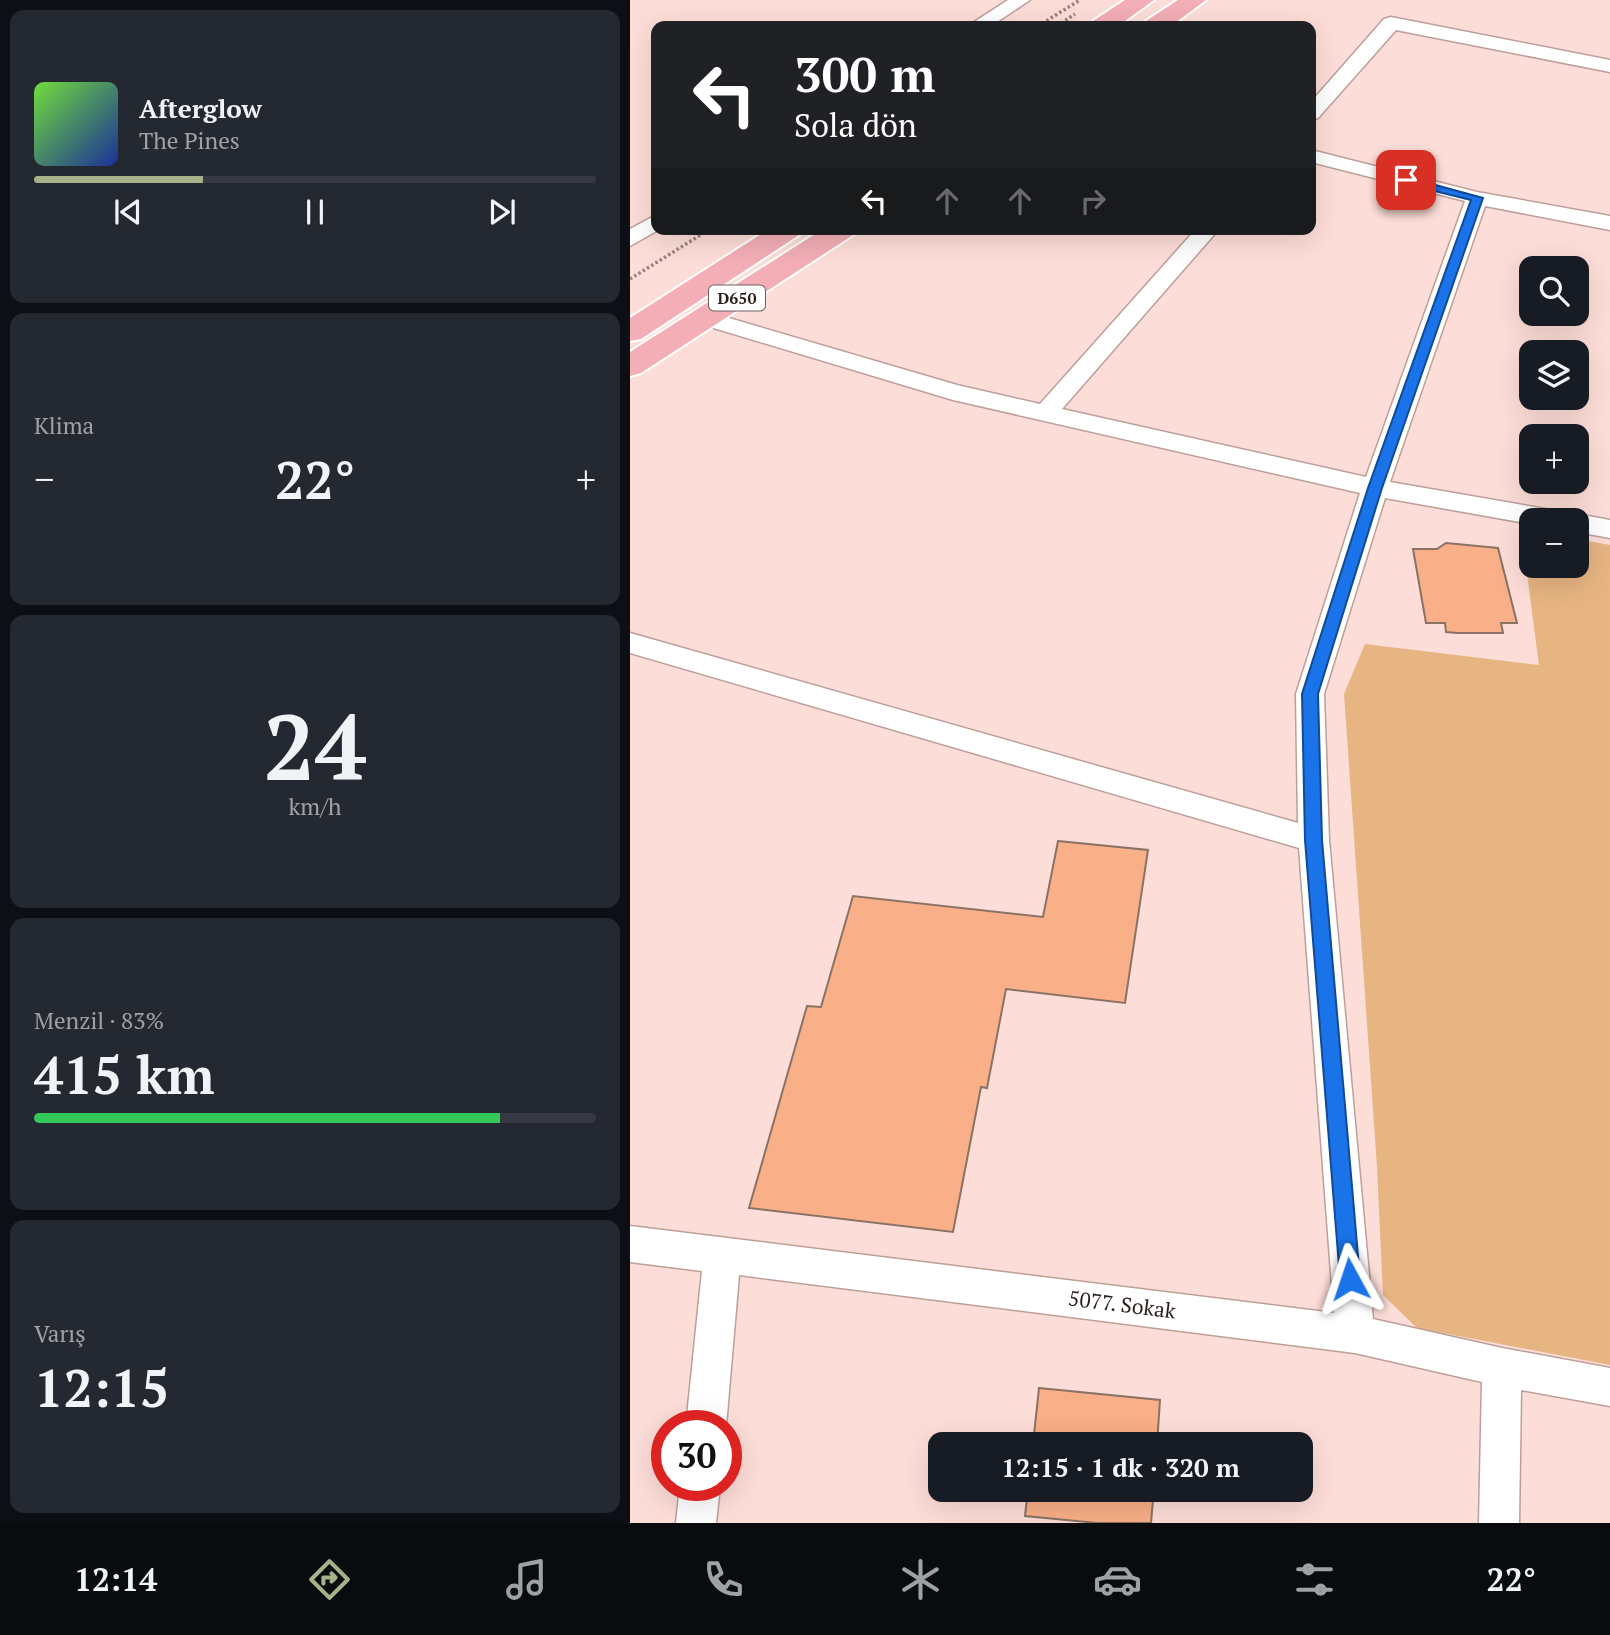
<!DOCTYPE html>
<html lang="tr">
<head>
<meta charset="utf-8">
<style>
  :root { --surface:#171b24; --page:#242831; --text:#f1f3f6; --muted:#9ea1a6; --line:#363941; --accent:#a8b18a }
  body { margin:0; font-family:"PT Serif",serif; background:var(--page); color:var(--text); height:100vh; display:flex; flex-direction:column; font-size:26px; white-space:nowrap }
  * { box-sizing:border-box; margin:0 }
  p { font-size:23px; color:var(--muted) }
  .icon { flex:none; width:38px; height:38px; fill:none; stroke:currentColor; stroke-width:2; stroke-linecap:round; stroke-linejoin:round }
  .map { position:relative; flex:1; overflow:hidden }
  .panel { display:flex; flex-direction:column; gap:10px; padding:10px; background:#0d0f14; width:630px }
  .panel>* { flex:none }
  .top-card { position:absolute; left:21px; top:21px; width:665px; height:214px; border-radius:14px; box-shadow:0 7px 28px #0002; background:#202124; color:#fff; overflow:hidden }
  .buttons { position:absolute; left:889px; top:256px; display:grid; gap:14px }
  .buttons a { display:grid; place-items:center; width:70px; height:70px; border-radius:14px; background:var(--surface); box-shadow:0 7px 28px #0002; font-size:35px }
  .speed { position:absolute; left:21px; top:1410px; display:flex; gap:14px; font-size:35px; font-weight:700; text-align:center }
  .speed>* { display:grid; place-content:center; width:91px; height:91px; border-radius:50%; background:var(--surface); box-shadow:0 7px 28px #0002; line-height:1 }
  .speed .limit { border:10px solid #d22; background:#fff; color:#111 }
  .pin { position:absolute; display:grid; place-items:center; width:60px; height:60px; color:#fff; margin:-30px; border-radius:14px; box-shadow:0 4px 10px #0006 }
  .me { position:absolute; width:77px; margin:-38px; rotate:355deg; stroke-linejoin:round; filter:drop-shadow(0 0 5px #0008) }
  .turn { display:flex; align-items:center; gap:24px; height:147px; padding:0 28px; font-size:32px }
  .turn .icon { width:91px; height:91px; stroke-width:2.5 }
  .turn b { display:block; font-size:49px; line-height:60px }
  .lanes { display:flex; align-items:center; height:66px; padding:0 28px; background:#0003; justify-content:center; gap:35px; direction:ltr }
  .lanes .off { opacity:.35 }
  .big { font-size:52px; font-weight:800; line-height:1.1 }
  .panel .card { flex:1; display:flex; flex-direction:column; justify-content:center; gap:10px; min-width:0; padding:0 24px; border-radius:14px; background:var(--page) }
  .panel .dial { align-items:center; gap:0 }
  .dial b { font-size:91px; line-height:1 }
  .song { display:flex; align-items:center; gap:21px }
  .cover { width:84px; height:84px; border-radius:10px; background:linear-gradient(135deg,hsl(100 70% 55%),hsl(230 70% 35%)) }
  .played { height:7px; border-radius:4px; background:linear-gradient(90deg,var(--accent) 30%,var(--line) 30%) }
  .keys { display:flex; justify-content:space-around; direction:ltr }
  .heat { display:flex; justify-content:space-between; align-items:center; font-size:38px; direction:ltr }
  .charge { height:10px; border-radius:5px; background:linear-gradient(90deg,#34c759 83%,var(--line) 0) }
  .trip { position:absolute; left:298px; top:1432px; width:385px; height:70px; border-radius:14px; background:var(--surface); box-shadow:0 7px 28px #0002; font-weight:800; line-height:70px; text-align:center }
  .tabs { display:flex; height:112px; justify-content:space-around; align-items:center; background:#090b0e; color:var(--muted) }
  .tabs .icon { width:49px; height:49px }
  .tabs .active { color:var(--accent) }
  .tabs b { font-size:32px; color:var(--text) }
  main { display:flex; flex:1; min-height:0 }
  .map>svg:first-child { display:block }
  .green { fill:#e7b582 }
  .building { fill:#f9af87; stroke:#8a7265; stroke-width:2 }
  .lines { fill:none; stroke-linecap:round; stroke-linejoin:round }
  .minor-casing { stroke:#bd9f99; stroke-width:3 }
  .trunk-casing { stroke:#fff; stroke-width:4 }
  .path { stroke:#99837f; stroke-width:3.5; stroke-dasharray:2.5 2.5; stroke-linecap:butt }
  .minor { fill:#fff; fill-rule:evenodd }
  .trunk { fill:#f3aeb6; fill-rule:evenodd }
  .route { fill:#1a73e8; stroke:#114b97; stroke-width:2 }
  .labels { text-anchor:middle; stroke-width:6; stroke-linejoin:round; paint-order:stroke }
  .shield { fill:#fff; stroke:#6a6261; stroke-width:2 }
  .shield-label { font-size:16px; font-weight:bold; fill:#2a1f1d }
  .near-street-label { font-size:21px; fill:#2a1f1d; stroke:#fff }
</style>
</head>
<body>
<main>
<section class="panel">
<div class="card">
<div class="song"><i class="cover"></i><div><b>Afterglow</b><p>The Pines</p></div></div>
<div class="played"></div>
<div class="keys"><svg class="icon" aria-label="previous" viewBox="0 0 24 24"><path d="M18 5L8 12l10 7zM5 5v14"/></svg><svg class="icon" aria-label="pause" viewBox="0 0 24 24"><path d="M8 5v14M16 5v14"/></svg><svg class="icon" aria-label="next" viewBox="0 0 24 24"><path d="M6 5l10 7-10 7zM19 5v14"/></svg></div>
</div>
<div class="card"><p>Klima</p>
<div class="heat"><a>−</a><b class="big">22°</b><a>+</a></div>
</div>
<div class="card dial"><b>24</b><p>km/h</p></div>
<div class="card"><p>Menzil · 83%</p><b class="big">415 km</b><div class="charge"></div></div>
<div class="card"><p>Varış</p><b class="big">12:15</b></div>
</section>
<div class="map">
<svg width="980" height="1523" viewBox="0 0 980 1523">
  <rect width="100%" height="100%" fill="#fdddd7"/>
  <polygon class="green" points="891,528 901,530 901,565 947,565 947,539 980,545 980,1365 787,1328 753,1295 747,1167 714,694 735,644 909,665"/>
  <g class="building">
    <polygon points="816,543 868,548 887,623 871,623 873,633 828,633 816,632 815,623 796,623 783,549 807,549"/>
    <polygon points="428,841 518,850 495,1003 376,989 357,1088 351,1087 323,1232 119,1208 177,1006 191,1007 223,896 413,917"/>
    <polygon points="409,1388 530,1400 527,1444 403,1444"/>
    <polygon points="398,1489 524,1489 521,1523 467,1523 395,1516"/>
  </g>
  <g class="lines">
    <g class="minor-casing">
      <g id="minor">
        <polygon points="378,0 400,0 361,26 338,26"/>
        <polygon points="761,17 980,60 980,72 766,30 688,118 681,120 681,102 754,19"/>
        <polygon points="681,150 847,192 980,216 980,230 855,206 760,482 927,511 938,517 947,514 980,520 980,538 947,532 947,520 901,520 901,524 755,498 694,694 699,840 743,1319 872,1348 980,1368 980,1406 891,1390 889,1523 849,1523 852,1382 725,1353 109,1275 96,1426 56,1426 72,1271 0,1262 0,1226 704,1313 669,848 0,653 0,633 668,823 666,694 730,493 323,400 67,323 63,318 67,313 75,311 327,385 410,404 566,229 589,229 432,409 736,477 835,201 681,162"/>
        <polygon points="26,215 26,229 30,229 0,246 0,229"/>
        <polygon points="50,1486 90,1486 86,1523 46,1523"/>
      </g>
    </g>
    <g class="trunk-casing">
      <g id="trunk">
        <polygon points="495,0 524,0 488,26 460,26 463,21"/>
        <polygon points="548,0 576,0 541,26 513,26 516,21"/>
        <polygon points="139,229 173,229 169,235 11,339 0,341 0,318"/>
        <polygon points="193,229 227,229 223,235 11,373 0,376 0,352"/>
      </g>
    </g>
    <g class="path">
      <polyline points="408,26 450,0"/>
      <polyline points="427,26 445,14"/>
      <polyline points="0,279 80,229"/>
    </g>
    <use href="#minor" class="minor"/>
    <use href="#trunk" class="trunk"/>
  </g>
  <polygon class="route" points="776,177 853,198 752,488 688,694 692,840 730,1279 727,1286 720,1288 713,1286 710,1279 675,840 672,694 738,488 841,200 772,183 772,178"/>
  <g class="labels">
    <rect class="shield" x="79" y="285.5" width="56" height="25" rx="5"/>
    <g class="shield-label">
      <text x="107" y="304">D650</text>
    </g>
    <g class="near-street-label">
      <text transform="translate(492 1305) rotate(7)" y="7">5077. Sokak</text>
    </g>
  </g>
</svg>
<div class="buttons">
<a><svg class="icon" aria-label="search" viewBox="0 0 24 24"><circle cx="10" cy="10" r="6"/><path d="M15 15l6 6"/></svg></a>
<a><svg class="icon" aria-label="layers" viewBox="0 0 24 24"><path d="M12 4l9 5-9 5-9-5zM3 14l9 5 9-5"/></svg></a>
<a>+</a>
<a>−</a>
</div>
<div class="speed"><div class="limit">30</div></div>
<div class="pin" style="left:776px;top:180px;background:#d93025"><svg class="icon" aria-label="arrive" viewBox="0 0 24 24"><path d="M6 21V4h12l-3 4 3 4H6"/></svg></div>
<svg class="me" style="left:720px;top:1279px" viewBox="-20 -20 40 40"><path d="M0-17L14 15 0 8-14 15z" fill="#1a73e8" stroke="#fff" stroke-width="4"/></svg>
<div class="trip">12:15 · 1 dk · 320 m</div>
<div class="top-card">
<div class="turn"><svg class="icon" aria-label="left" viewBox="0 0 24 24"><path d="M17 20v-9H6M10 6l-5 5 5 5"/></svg><div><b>300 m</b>Sola dön</div></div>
<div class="lanes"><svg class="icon" aria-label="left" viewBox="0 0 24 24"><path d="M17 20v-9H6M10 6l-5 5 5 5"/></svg><svg class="icon off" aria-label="ahead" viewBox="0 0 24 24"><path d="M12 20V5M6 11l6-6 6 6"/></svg><svg class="icon off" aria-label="ahead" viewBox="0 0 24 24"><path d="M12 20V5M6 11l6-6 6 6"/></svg><svg class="icon off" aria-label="right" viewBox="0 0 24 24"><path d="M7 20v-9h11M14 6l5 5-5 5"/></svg></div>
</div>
</div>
</main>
<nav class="tabs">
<b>12:14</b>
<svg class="icon active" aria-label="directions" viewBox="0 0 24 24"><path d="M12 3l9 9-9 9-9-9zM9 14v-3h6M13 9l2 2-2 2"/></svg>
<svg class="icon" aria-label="music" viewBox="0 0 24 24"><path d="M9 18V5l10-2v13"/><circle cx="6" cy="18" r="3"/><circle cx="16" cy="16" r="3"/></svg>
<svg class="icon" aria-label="phone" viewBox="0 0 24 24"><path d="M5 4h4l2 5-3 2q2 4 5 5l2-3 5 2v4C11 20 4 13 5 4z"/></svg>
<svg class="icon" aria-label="climate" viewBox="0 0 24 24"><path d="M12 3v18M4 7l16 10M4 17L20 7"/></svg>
<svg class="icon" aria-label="car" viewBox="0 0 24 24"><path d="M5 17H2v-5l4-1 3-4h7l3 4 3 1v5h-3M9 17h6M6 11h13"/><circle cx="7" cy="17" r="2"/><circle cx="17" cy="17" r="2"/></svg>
<svg class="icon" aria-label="filters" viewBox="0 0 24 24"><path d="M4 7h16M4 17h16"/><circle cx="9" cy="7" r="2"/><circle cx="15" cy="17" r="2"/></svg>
<b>22°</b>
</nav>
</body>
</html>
